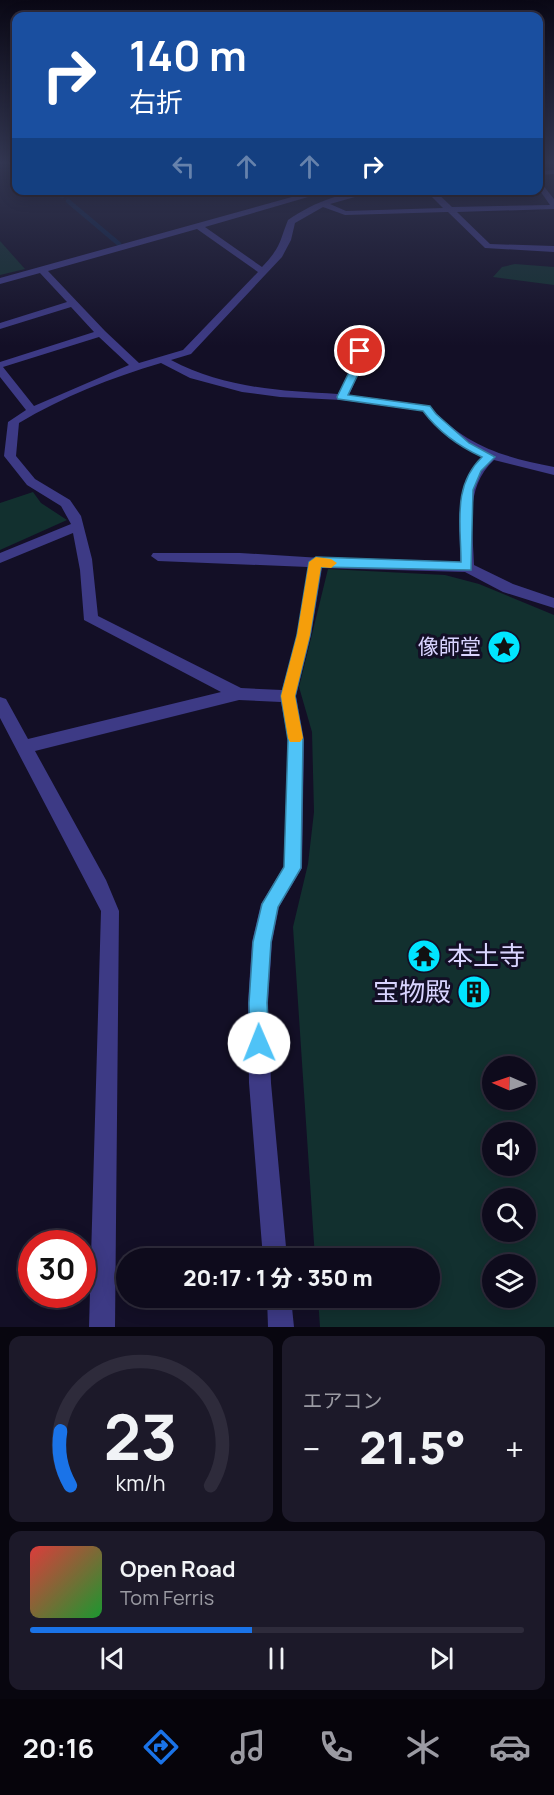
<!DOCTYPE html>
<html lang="ja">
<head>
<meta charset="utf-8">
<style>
  :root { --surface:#0e0b1c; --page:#1c1929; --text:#f1f3f6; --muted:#9b9ba3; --line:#2e2b3b; --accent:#1a73e8 }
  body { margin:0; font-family:Manrope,"Noto Sans JP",sans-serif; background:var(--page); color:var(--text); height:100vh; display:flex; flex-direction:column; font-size:22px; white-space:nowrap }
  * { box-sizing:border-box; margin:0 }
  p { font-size:20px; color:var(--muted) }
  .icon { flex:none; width:33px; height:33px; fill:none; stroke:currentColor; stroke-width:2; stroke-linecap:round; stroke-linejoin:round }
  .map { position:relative; height:1327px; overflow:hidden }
  .panel { display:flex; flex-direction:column; gap:9px; padding:9px; background:#08060f; flex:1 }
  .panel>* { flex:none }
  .hud { position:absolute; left:12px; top:12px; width:531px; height:183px; border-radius:12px; box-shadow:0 3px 15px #0003,0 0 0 2px var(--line); background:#1a4fa0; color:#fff; overflow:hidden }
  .needle { width:39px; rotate:272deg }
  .fabs { position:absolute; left:482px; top:1056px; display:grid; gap:12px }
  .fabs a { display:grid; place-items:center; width:54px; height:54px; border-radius:50%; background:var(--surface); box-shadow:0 3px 15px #0003,0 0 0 2px var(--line); font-size:30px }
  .speed { position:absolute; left:18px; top:1230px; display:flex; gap:12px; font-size:30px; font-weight:700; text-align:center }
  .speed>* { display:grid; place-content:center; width:78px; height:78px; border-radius:50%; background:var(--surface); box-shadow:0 3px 15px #0003,0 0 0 2px var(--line); line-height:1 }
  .speed .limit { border:9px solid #d22; background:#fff; color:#111 }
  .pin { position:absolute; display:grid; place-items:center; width:51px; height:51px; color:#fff; margin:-26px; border:3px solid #fff; border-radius:50%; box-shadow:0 2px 6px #0007 }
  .me { position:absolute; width:66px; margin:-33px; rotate:359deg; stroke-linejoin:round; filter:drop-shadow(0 0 4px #0008) }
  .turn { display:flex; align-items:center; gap:21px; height:126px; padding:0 18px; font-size:27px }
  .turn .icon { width:78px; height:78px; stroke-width:2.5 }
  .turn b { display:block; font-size:42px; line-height:51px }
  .lanes { display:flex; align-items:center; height:57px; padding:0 18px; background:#0003; justify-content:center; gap:30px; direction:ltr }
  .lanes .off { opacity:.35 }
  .big { font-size:45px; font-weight:800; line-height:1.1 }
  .panel .widget { flex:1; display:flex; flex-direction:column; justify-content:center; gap:9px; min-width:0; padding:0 21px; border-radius:12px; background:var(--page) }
  .panel .dial { align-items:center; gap:0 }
  .dial svg { height:156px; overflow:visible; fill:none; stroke:var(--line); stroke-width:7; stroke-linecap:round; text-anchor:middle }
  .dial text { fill:var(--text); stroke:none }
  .song { display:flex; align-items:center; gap:18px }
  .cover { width:72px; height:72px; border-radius:9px; background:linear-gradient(135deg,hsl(0 70% 55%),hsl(130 70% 35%)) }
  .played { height:6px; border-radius:3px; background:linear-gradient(90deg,var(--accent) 45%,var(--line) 45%) }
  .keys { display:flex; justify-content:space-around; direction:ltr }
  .heat { display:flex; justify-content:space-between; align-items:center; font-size:33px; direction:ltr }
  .panel .tiles { flex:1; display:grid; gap:9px; grid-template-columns:1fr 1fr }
  .widget:last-child { grid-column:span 2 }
  .trip { position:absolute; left:116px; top:1248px; width:324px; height:60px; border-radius:30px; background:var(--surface); box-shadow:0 3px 15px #0003,0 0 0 2px var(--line); font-weight:800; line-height:60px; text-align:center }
  .dock { display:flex; height:96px; justify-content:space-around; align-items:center; background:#06040b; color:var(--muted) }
  .dock .icon { width:42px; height:42px }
  .dock .active { color:var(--accent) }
  .dock b { font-size:27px; color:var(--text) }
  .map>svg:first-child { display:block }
  .green { fill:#12302f; fill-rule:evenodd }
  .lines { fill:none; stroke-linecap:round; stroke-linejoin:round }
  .stream { stroke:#0a1f44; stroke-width:4.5 }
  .minor { fill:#3d3a85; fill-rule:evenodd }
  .route { fill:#4fc3f7; stroke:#337fa1; stroke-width:1.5 }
  .slow { fill:#f59e0b }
  .labels { text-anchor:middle; stroke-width:6; stroke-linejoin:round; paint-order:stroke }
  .poi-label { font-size:21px; fill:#d9d4ff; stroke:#130f26; text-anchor:end }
  .near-poi-label { font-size:26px; fill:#d9d4ff; stroke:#130f26; text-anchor:start }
</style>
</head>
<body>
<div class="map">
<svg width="554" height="1327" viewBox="0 0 554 1327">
  <rect width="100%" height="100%" fill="#130f26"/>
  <g class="green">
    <polygon points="0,241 25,269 0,275"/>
    <polygon points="515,264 554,267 554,285 493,277 502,267"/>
    <polygon points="33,492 41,503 67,520 0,550 0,503"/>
    <path d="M328 569 445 575 479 584 554 615V1327H320L318 1298H429V1258H315L293 927 308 864 314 812 312 732 299 687ZM492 1066H525V1100H492ZM492 1132H525V1166H492ZM492 1198H525V1232H492ZM492 1264H525V1298H492Z"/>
  </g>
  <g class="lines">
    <g class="stream">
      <polyline points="55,190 62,196"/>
      <polyline points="68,201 119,244"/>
    </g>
    <g class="minor">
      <polygon points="554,170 554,174 538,175 538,171"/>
      <path d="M538 179 554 199V209L457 212 490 244 554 246V252L485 248 448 212 345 215 323 207 295 223 291 240 282 257 191 354 171 360C224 388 280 391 338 394L353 364 354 351 363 349V364L349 395 430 406C465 446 503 457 554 467V475L494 460C464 488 473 526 474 565L513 584 554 598V608L503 592 465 572 322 568 311 635 296 696 304 740 302 868 279 907 272 942 268 1003 271 1083 287 1258H263L249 1083 248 1003 252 942 261 904 284 866 288 740 281 702 239 700 35 751 106 880 119 911 115 1327H89L101 911 0 718V697L6 699 28 739 221 692 84 620 80 570 73 533 0 563V553L71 524 61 506 27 485 4 456 8 422 26 410 0 377V362L94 332 71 307 0 329V323L67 302 40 273 0 284V278L317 190H332L205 227 262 267C281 247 279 243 288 220 316 201 346 190 380 190L330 204 346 211 443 208 425 190H434L452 207 550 205 538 188ZM197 229 258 272 183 350 139 363 105 331 48 271ZM99 337 129 365 34 406 3 367ZM161 363 190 378 242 392 280 397 342 400 423 411 448 437 484 456C452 486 461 522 460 562L337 559 240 553H153L151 556 158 561 308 567 297 635 282 690 241 688 98 616 92 559 81 516 70 500 35 479 16 456 19 423C62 397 113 377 161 363Z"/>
      <polygon points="267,1298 291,1298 294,1327 268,1327"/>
    </g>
  </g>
  <linearGradient id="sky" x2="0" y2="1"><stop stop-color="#0a0815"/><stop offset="0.47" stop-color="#333752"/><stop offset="1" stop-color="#333752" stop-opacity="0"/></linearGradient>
  <rect width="554" height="346" fill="url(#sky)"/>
  <path class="route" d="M356 349 364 351 363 364 348 395 430 406 436 414 469 443 495 457 481 471 473 490 471 570 321 567 310 635 295 696 303 740 301 868 278 907 271 942 267 1003 269 1043 266 1049 259 1052 253 1049 250 1043 249 1003 253 942 262 904 284 867 288 740 281 696 297 635 309 562 316 557 461 562C461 524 452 486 482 457 460 447 438 431 423 411L338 399 337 397 353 364Z"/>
  <polygon class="slow" points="316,557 331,559 337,563 331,568 321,567 310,635 295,696 303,738 300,742 290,742 288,738 281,696 297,635 309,562"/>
  <defs>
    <g id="sight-disc" transform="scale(1.725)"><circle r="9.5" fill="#00e5ff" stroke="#130f26"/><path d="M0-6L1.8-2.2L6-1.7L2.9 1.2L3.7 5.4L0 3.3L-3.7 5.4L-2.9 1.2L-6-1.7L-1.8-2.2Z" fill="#111"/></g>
    <g id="temple-disc" transform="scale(1.725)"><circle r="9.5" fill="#00e5ff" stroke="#130f26"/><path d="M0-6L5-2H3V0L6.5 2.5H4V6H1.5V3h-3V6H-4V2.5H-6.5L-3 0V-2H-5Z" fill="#111"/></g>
    <g id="building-disc" transform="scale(1.725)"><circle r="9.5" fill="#00e5ff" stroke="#130f26"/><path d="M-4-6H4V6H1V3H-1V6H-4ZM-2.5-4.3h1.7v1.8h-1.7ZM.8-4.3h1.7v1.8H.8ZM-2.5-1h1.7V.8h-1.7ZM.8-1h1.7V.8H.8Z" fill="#111"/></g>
  </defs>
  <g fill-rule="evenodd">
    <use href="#sight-disc" x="504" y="647"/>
    <use href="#temple-disc" x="424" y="956"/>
    <use href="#building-disc" x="474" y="992"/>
  </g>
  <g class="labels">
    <g class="poi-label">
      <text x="481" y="654">像師堂</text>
    </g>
    <g class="near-poi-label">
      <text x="447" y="965">本土寺</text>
      <text x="451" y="1001" text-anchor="end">宝物殿</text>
    </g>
  </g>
</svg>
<div class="fabs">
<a><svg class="needle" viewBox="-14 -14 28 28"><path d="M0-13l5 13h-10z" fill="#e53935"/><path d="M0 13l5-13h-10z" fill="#9b9ba3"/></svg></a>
<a><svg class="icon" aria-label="sound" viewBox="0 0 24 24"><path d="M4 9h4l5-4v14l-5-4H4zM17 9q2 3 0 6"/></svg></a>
<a><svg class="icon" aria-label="search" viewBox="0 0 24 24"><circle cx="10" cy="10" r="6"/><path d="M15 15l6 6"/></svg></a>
<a><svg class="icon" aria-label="layers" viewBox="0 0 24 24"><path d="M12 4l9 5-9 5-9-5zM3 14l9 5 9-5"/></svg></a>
</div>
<div class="speed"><div class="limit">30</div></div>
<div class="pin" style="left:360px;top:351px;background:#d93025"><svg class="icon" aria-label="arrive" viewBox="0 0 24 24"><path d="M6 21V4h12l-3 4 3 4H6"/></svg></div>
<svg class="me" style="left:259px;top:1043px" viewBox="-20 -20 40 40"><circle r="19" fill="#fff"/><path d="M0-13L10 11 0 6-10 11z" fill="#4fc3f7"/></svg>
<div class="trip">20:17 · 1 分 · 350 m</div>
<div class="hud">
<div class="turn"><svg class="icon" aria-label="right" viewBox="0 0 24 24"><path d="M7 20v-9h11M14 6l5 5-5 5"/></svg><div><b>140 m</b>右折</div></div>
<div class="lanes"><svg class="icon off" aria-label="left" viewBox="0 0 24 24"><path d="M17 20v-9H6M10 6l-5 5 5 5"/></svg><svg class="icon off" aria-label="ahead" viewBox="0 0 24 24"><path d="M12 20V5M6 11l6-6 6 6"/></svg><svg class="icon off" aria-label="ahead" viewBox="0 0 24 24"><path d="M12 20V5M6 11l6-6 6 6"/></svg><svg class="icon" aria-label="right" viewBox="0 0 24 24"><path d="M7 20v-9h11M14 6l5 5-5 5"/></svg></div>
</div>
</div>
<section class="panel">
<div class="tiles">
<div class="widget dial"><svg viewBox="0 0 100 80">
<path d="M14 69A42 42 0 1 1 86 69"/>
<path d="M14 69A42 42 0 0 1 9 41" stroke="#1a73e8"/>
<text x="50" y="56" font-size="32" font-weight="700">23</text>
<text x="50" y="72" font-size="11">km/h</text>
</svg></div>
<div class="widget"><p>エアコン</p>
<div class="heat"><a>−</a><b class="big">21.5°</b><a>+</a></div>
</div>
<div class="widget">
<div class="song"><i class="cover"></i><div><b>Open Road</b><p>Tom Ferris</p></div></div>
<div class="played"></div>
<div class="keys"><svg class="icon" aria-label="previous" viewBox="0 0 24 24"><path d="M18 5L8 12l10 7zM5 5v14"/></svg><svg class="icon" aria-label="pause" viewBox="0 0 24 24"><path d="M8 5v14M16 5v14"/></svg><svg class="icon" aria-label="next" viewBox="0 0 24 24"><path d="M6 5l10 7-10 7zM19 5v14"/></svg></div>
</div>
</div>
</section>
<nav class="dock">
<b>20:16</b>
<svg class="icon active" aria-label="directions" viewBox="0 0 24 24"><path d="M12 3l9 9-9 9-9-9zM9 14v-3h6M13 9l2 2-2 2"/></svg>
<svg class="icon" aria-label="music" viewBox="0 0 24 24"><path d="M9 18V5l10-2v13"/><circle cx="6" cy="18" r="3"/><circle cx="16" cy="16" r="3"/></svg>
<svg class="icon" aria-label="phone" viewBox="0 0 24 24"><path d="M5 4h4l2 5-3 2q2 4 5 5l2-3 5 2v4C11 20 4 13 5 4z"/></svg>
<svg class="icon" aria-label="climate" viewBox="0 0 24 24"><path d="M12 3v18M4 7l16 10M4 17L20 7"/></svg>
<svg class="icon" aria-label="car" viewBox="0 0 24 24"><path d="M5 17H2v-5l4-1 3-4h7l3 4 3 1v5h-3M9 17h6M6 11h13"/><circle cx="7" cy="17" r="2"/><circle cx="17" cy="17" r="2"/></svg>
</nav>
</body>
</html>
